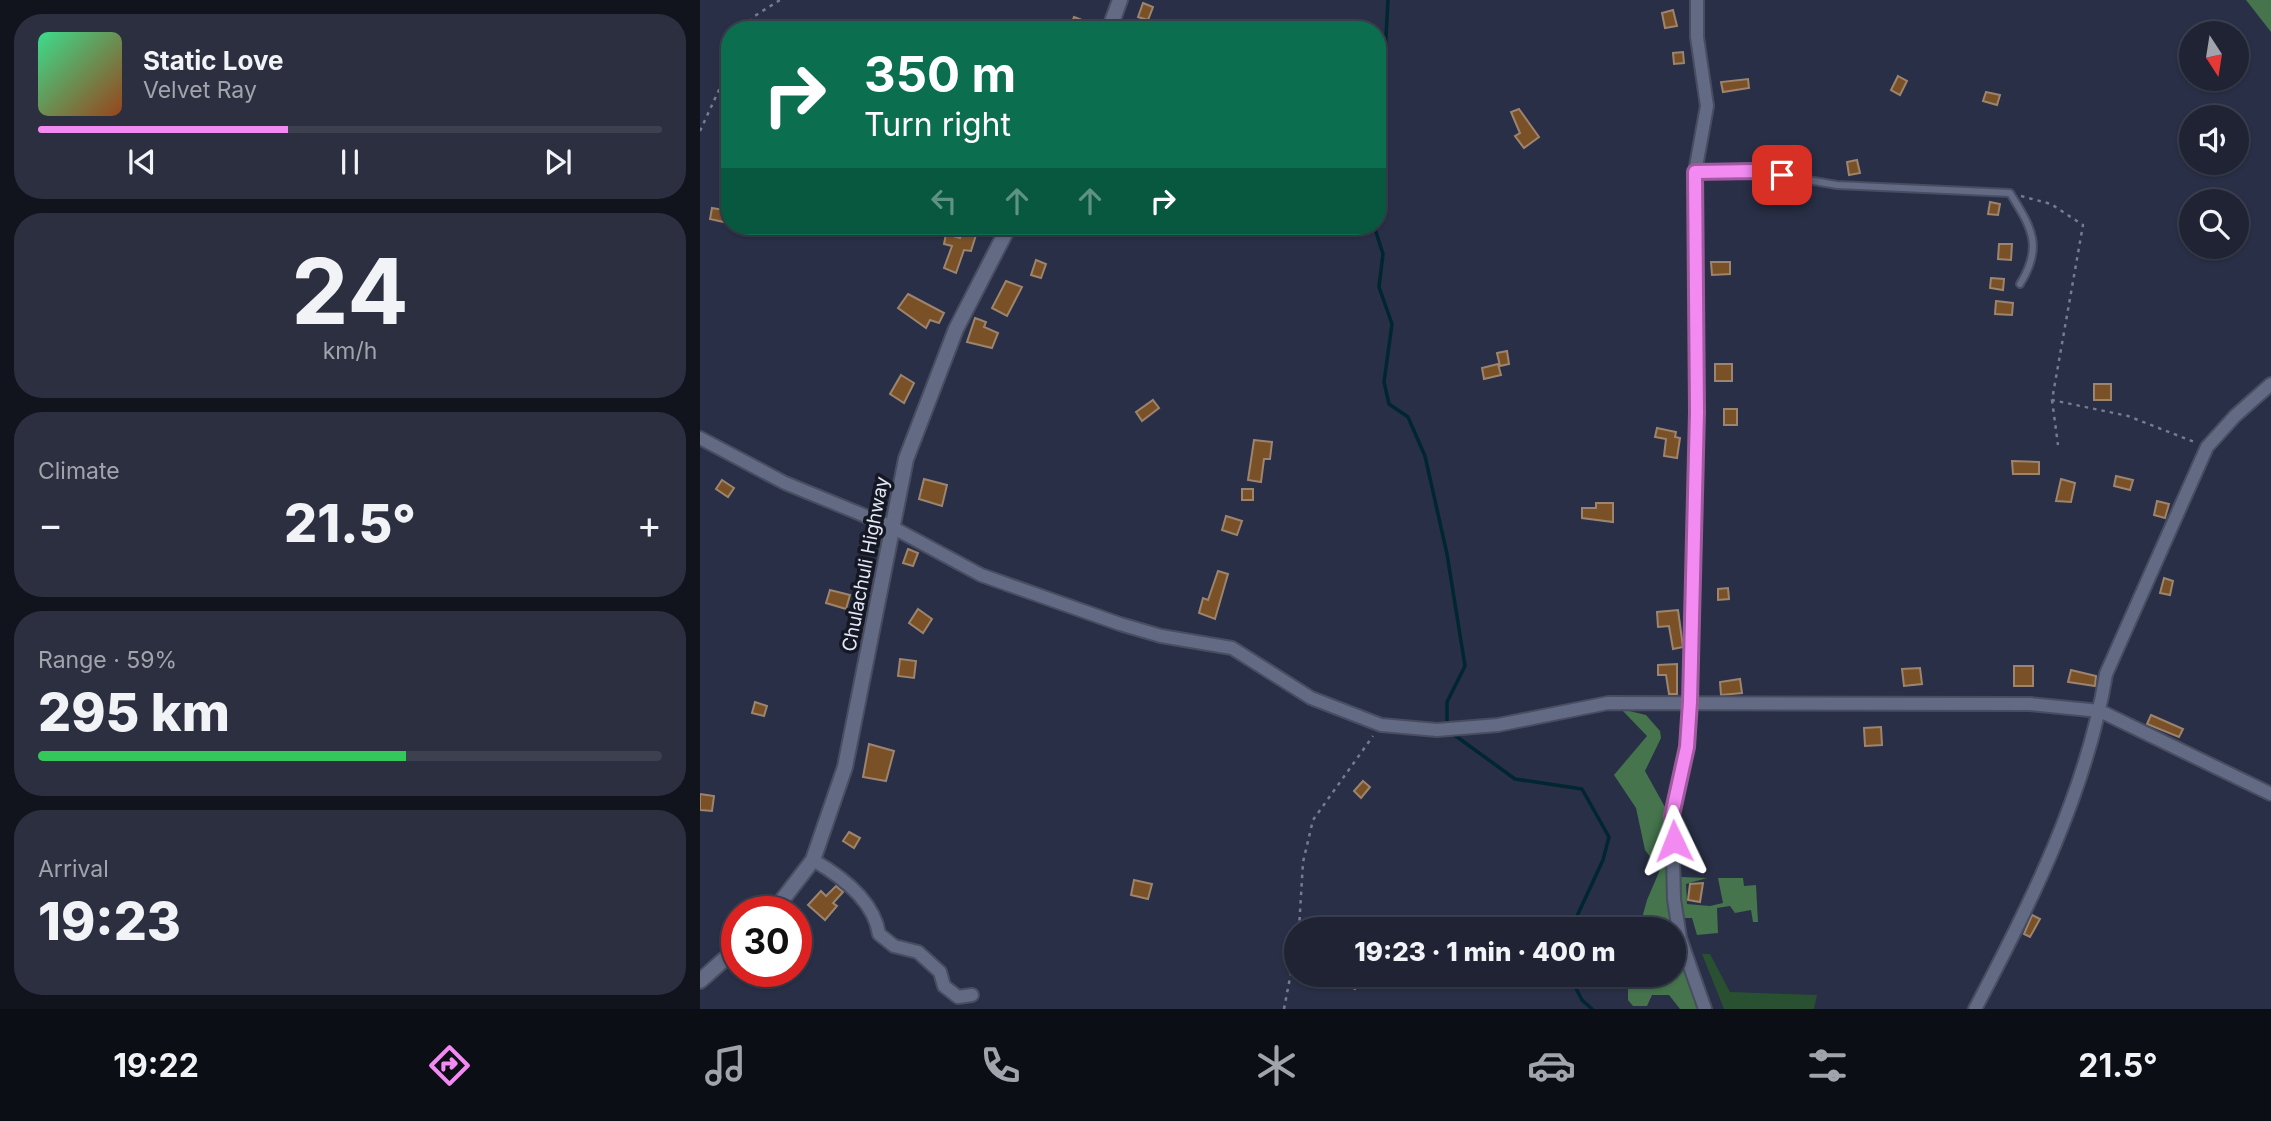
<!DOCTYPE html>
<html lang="en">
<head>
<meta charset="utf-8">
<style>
  :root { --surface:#1f2334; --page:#2c2f40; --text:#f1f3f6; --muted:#a1a4ac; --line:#3c404f; --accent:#f38af2 }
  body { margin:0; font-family:Inter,sans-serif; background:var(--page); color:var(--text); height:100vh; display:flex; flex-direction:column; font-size:26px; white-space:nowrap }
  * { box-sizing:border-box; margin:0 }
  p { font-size:23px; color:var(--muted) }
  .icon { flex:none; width:38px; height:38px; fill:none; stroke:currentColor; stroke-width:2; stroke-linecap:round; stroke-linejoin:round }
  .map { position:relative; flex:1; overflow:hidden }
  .sheet { display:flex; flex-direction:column; gap:14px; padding:14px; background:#11131d; width:700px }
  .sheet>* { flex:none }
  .banner { position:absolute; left:21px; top:21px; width:665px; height:214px; border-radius:28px; box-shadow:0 2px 5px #0004,0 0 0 2px var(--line); background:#0b6e4f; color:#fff; overflow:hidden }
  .needle { width:46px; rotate:168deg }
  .tools { position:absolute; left:1479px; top:21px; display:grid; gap:14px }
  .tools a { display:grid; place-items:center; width:70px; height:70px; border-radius:50%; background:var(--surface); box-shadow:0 2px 5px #0004,0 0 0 2px var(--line); font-size:35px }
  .speed { position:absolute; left:21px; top:896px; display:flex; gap:14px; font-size:35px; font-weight:700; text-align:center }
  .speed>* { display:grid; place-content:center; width:91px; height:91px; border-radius:50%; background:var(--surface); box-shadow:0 2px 5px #0004,0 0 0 2px var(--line); line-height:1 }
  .speed .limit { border:10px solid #d22; background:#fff; color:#111 }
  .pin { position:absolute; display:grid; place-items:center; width:60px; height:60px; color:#fff; margin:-30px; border-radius:14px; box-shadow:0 4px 10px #0006 }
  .me { position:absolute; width:77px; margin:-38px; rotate:358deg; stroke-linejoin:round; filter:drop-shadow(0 0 5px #0008) }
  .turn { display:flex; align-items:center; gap:24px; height:147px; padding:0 28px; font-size:32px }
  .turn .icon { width:91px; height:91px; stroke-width:2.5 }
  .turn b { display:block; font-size:49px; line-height:60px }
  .lanes { display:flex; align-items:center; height:66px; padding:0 28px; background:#0003; justify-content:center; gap:35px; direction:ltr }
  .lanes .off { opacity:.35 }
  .big { font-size:52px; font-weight:800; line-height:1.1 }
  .sheet .widget { flex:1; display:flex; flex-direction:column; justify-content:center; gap:10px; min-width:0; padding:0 24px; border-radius:28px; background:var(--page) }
  .sheet .dial { align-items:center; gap:0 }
  .dial b { font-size:91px; line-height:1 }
  .song { display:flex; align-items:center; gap:21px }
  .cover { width:84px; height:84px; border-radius:10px; background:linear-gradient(135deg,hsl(150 70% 55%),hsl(20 70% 35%)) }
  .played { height:7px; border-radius:4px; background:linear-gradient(90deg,var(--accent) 40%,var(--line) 40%) }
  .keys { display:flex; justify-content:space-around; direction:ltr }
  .heat { display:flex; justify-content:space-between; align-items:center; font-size:38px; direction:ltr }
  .charge { height:10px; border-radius:5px; background:linear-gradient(90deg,#34c759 59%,var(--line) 0) }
  .trip { position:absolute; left:584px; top:917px; width:402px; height:70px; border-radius:35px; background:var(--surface); box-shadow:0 2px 5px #0004,0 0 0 2px var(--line); font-weight:800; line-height:70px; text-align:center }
  .dock { display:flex; height:112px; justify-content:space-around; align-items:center; background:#0c0e15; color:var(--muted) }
  .dock .icon { width:49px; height:49px }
  .dock .current { color:var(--accent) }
  .dock b { font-size:32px; color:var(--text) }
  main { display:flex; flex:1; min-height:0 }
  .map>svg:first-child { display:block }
  .green { fill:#295031 }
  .forest { fill:#45744d }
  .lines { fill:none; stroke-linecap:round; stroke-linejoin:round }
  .stream { stroke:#002631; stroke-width:3.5 }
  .building { fill:#7a5126; stroke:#9c846e; stroke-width:2 }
  .service-casing { stroke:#484d61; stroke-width:10 }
  .minor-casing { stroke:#484d61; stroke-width:16 }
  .tertiary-casing { stroke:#484d61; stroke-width:18 }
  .path { stroke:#767b8f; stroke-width:2.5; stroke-dasharray:3.5 5; stroke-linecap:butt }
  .service { stroke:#626a84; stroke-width:6 }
  .minor { stroke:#626a84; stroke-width:12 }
  .tertiary { stroke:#626a84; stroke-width:14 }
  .route-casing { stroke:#9e5a9d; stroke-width:18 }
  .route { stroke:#f38af2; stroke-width:12 }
  .labels { text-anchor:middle; stroke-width:7; stroke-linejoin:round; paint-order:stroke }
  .street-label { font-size:19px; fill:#e3e8f8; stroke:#151822 }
</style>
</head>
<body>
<main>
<section class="sheet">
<div class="widget">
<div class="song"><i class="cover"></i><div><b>Static Love</b><p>Velvet Ray</p></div></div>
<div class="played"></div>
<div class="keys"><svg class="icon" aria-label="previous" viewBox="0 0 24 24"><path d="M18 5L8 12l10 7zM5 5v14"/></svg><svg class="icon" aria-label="pause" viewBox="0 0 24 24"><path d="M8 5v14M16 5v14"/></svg><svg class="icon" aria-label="next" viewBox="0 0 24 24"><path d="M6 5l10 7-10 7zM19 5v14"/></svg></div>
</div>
<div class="widget dial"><b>24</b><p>km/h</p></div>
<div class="widget"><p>Climate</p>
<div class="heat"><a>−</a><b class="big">21.5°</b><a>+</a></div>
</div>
<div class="widget"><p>Range · 59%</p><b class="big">295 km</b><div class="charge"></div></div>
<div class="widget"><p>Arrival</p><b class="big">19:23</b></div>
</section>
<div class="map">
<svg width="1571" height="1009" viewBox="0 0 1571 1009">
  <rect width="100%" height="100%" fill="#292f46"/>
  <polygon class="green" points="1002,954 1010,954 1030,992 1117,995 1114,1009 1024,1009"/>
  <g class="forest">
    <polygon points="1546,0 1571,0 1571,32"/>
    <polygon points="921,709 946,715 960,731 961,738 945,771 966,809 970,913 974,929 939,929 947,900 965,858 951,858 945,850 936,808 914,775 947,736"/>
    <polygon points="981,877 1007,878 986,884 987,904 1010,906 1023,903 1018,878 1043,878 1044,886 1056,885 1058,922 1053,922 1051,910 1035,913 1030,906 1017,908 1018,933 997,935 992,918 982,918"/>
    <polygon points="975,932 987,981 999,1009 980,1009 969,995 952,995 947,1006 933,1006 928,1000 928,985 938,979 938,975 975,975"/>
  </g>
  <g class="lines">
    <g class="stream">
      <polyline points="677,132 682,111 688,0"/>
      <polyline points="674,226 683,254 679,287 692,324 684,382 689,404 708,417 725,456 747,554 765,666 747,702 747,720"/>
      <polyline points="753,734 815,779 882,789 909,837 903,860 871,929"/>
      <polyline points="869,975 882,1000 892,1009"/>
    </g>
  </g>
  <g class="building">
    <polygon points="443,3 453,7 448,20 438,17"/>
    <polygon points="973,10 977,26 965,28 962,13"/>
    <polygon points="374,17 385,21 382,30 369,30"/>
    <polygon points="983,52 984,63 974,64 973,53"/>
    <polygon points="1198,76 1207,81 1200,95 1191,90"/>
    <polygon points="1048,79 1049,88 1023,92 1021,82"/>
    <polygon points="1286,92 1300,95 1297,105 1283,101"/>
    <polygon points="819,109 839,137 824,148 815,136 820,133 811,112"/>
    <polygon points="1060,156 1070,157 1069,168 1059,166"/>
    <polygon points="1157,160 1160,173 1149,175 1147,162"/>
    <polygon points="1290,202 1300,204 1298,215 1288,214"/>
    <polygon points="12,208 30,211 28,223 10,219"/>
    <polygon points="262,231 276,235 271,251 264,250 256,273 244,268 252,246 244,244 246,234 260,238"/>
    <polygon points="1299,244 1312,244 1311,260 1298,259"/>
    <polygon points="336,260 346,264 341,278 331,275"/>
    <polygon points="1011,262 1030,262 1030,274 1012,275"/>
    <polygon points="1291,278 1304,279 1303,290 1290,288"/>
    <polygon points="306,281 322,287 307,316 292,308"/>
    <polygon points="208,294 244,313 239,323 230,320 226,328 198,308"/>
    <polygon points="1296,301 1313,303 1312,315 1295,314"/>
    <polygon points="275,318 286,322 284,327 298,333 292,348 267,342"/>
    <polygon points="807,351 809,364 800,366 797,353"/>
    <polygon points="798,364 801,375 784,379 782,368"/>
    <rect x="1015" y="364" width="17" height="17"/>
    <polygon points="201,375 214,383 204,403 190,394"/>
    <rect x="1394" y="384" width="17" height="16"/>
    <polygon points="453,400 459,408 442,421 436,412"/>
    <rect x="1024" y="409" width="13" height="16"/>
    <polygon points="957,428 976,432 975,437 980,438 977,458 964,456 966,439 955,437"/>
    <polygon points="554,440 572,442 570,459 564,459 561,482 548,480"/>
    <polygon points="1312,461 1339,462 1339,474 1313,474"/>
    <polygon points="1416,476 1433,480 1430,490 1414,486"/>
    <polygon points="224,479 247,485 242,506 219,499"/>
    <polygon points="1361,479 1375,483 1371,502 1356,501"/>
    <polygon points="22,480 34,488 28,497 16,489"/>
    <rect x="542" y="489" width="11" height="11"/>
    <polygon points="1457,501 1469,504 1465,518 1454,515"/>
    <polygon points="896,503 913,503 913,522 882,518 882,508 896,508"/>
    <polygon points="526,516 542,521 537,535 522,530"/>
    <polygon points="208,549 218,553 213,566 203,563"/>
    <polygon points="518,571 528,574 515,619 499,613 503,598 508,600"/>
    <polygon points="1464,578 1473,581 1470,595 1460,593"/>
    <polygon points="1028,588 1029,599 1018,600 1018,589"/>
    <polygon points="130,590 150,595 146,609 126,603"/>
    <polygon points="218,609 232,619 223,633 209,623"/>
    <polygon points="978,610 983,647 973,649 969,626 958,627 957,612"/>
    <polygon points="200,659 216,661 214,678 198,676"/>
    <polygon points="977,664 977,694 969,694 966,675 958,675 958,665"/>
    <rect x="1314" y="666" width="19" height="20"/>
    <polygon points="1220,668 1222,684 1204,686 1202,669"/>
    <polygon points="1371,670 1396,676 1395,686 1368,682"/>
    <polygon points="1040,679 1042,693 1021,695 1020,682"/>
    <polygon points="55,702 67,706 64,716 52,713"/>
    <polygon points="1451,715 1483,729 1479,737 1447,724"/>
    <polygon points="1181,727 1182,745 1165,746 1164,728"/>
    <polygon points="169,744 194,751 186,781 163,777"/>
    <polygon points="663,781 670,787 661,798 654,791"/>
    <polygon points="0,794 14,796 12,811 0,810"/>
    <polygon points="149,832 160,838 154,848 143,841"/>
    <polygon points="434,880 452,884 448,899 431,895"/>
    <polygon points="1003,883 1000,902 988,900 990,884"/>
    <polygon points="136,886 143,892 133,903 137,906 125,920 108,905 121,891 126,896"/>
    <polygon points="1332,915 1340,919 1330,937 1324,934"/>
    <polygon points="645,975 659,980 655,989 641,983"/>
  </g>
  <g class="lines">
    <g class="service-casing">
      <path id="service" d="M995 172 1055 171 1137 185 1310 193C1331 227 1344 246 1320 284"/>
    </g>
    <g class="minor-casing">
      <g id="minor">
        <polyline points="997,0 997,37 1007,106 995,172 997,412 990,702 987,746 972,815 974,899 980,938 1005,1009"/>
        <polyline points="0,438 85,483 190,526 281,575 420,624 461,636 532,648 611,698 681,725 737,730 798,725 908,703 1330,704 1400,711 1571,794"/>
        <path d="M113 860C141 876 174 901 179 934L194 946 218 952 240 972 244 986 258 997 272 995"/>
        <path d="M1275 1009C1330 905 1387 791 1406 674L1507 447 1535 416 1571 384"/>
      </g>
    </g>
    <g class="tertiary-casing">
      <g id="tertiary">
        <polyline points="409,30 420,0"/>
        <polyline points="73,912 113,860 145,767 206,459 256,329 309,226"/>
        <polyline points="0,981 37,948"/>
      </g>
    </g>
    <g class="path">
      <polyline points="47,30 53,17 80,0"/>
      <polyline points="0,131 30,66"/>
      <polyline points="1321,196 1351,204 1383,225 1352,400 1428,416 1497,443"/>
      <polyline points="1352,400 1358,445"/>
      <polyline points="599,929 603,862 613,820 673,736"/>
      <polyline points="584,1009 597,941"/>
    </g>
    <use href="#service" class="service"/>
    <use href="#minor" class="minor"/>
    <use href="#tertiary" class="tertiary"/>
  </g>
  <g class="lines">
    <g class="route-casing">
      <polyline id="route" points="974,841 972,815 987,747 990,702 997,412 995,172 1055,171 1082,175"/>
    </g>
    <use href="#route" class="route"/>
  </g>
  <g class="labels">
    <g class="street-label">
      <text transform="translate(165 564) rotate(-79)" y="7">Chulachuli Highway</text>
    </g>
  </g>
</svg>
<div class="tools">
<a><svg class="needle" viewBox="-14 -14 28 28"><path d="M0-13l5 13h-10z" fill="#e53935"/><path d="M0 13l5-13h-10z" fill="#a1a4ac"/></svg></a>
<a><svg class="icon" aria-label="sound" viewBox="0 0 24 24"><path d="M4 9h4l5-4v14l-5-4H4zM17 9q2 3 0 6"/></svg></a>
<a><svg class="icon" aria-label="search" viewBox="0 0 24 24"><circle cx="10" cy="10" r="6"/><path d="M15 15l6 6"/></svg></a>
</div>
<div class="speed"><div class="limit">30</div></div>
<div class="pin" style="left:1082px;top:175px;background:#d93025"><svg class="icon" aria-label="arrive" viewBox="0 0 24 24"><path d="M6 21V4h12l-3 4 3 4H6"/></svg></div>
<svg class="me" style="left:974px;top:841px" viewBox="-20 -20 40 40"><path d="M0-17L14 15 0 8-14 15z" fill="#f38af2" stroke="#fff" stroke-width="4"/></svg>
<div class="trip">19:23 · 1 min · 400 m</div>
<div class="banner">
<div class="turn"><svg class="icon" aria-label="right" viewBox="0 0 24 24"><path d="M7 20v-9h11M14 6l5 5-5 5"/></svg><div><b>350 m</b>Turn right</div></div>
<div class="lanes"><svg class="icon off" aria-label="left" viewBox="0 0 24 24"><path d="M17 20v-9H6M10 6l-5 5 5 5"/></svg><svg class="icon off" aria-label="ahead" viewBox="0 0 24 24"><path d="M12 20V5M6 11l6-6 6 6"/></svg><svg class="icon off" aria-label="ahead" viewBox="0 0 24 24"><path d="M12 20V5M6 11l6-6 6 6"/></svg><svg class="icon" aria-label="right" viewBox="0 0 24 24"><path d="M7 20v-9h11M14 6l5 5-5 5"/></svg></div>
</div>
</div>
</main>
<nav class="dock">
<b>19:22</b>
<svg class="icon current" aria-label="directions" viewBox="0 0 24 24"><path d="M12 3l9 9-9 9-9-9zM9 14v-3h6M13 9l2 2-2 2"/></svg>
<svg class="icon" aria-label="music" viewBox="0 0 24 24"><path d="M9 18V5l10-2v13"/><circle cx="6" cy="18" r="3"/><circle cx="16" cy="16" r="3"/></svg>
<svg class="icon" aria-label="phone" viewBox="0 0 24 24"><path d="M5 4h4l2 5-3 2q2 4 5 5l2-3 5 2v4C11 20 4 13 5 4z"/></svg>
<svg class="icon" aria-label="climate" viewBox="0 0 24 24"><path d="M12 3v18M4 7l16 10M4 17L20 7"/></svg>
<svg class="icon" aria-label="car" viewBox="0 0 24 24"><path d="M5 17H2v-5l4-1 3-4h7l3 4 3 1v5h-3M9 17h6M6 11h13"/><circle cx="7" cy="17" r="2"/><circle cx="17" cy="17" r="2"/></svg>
<svg class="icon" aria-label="filters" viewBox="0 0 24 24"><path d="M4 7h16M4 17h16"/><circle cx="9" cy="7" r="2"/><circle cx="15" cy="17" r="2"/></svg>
<b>21.5°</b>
</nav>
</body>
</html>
